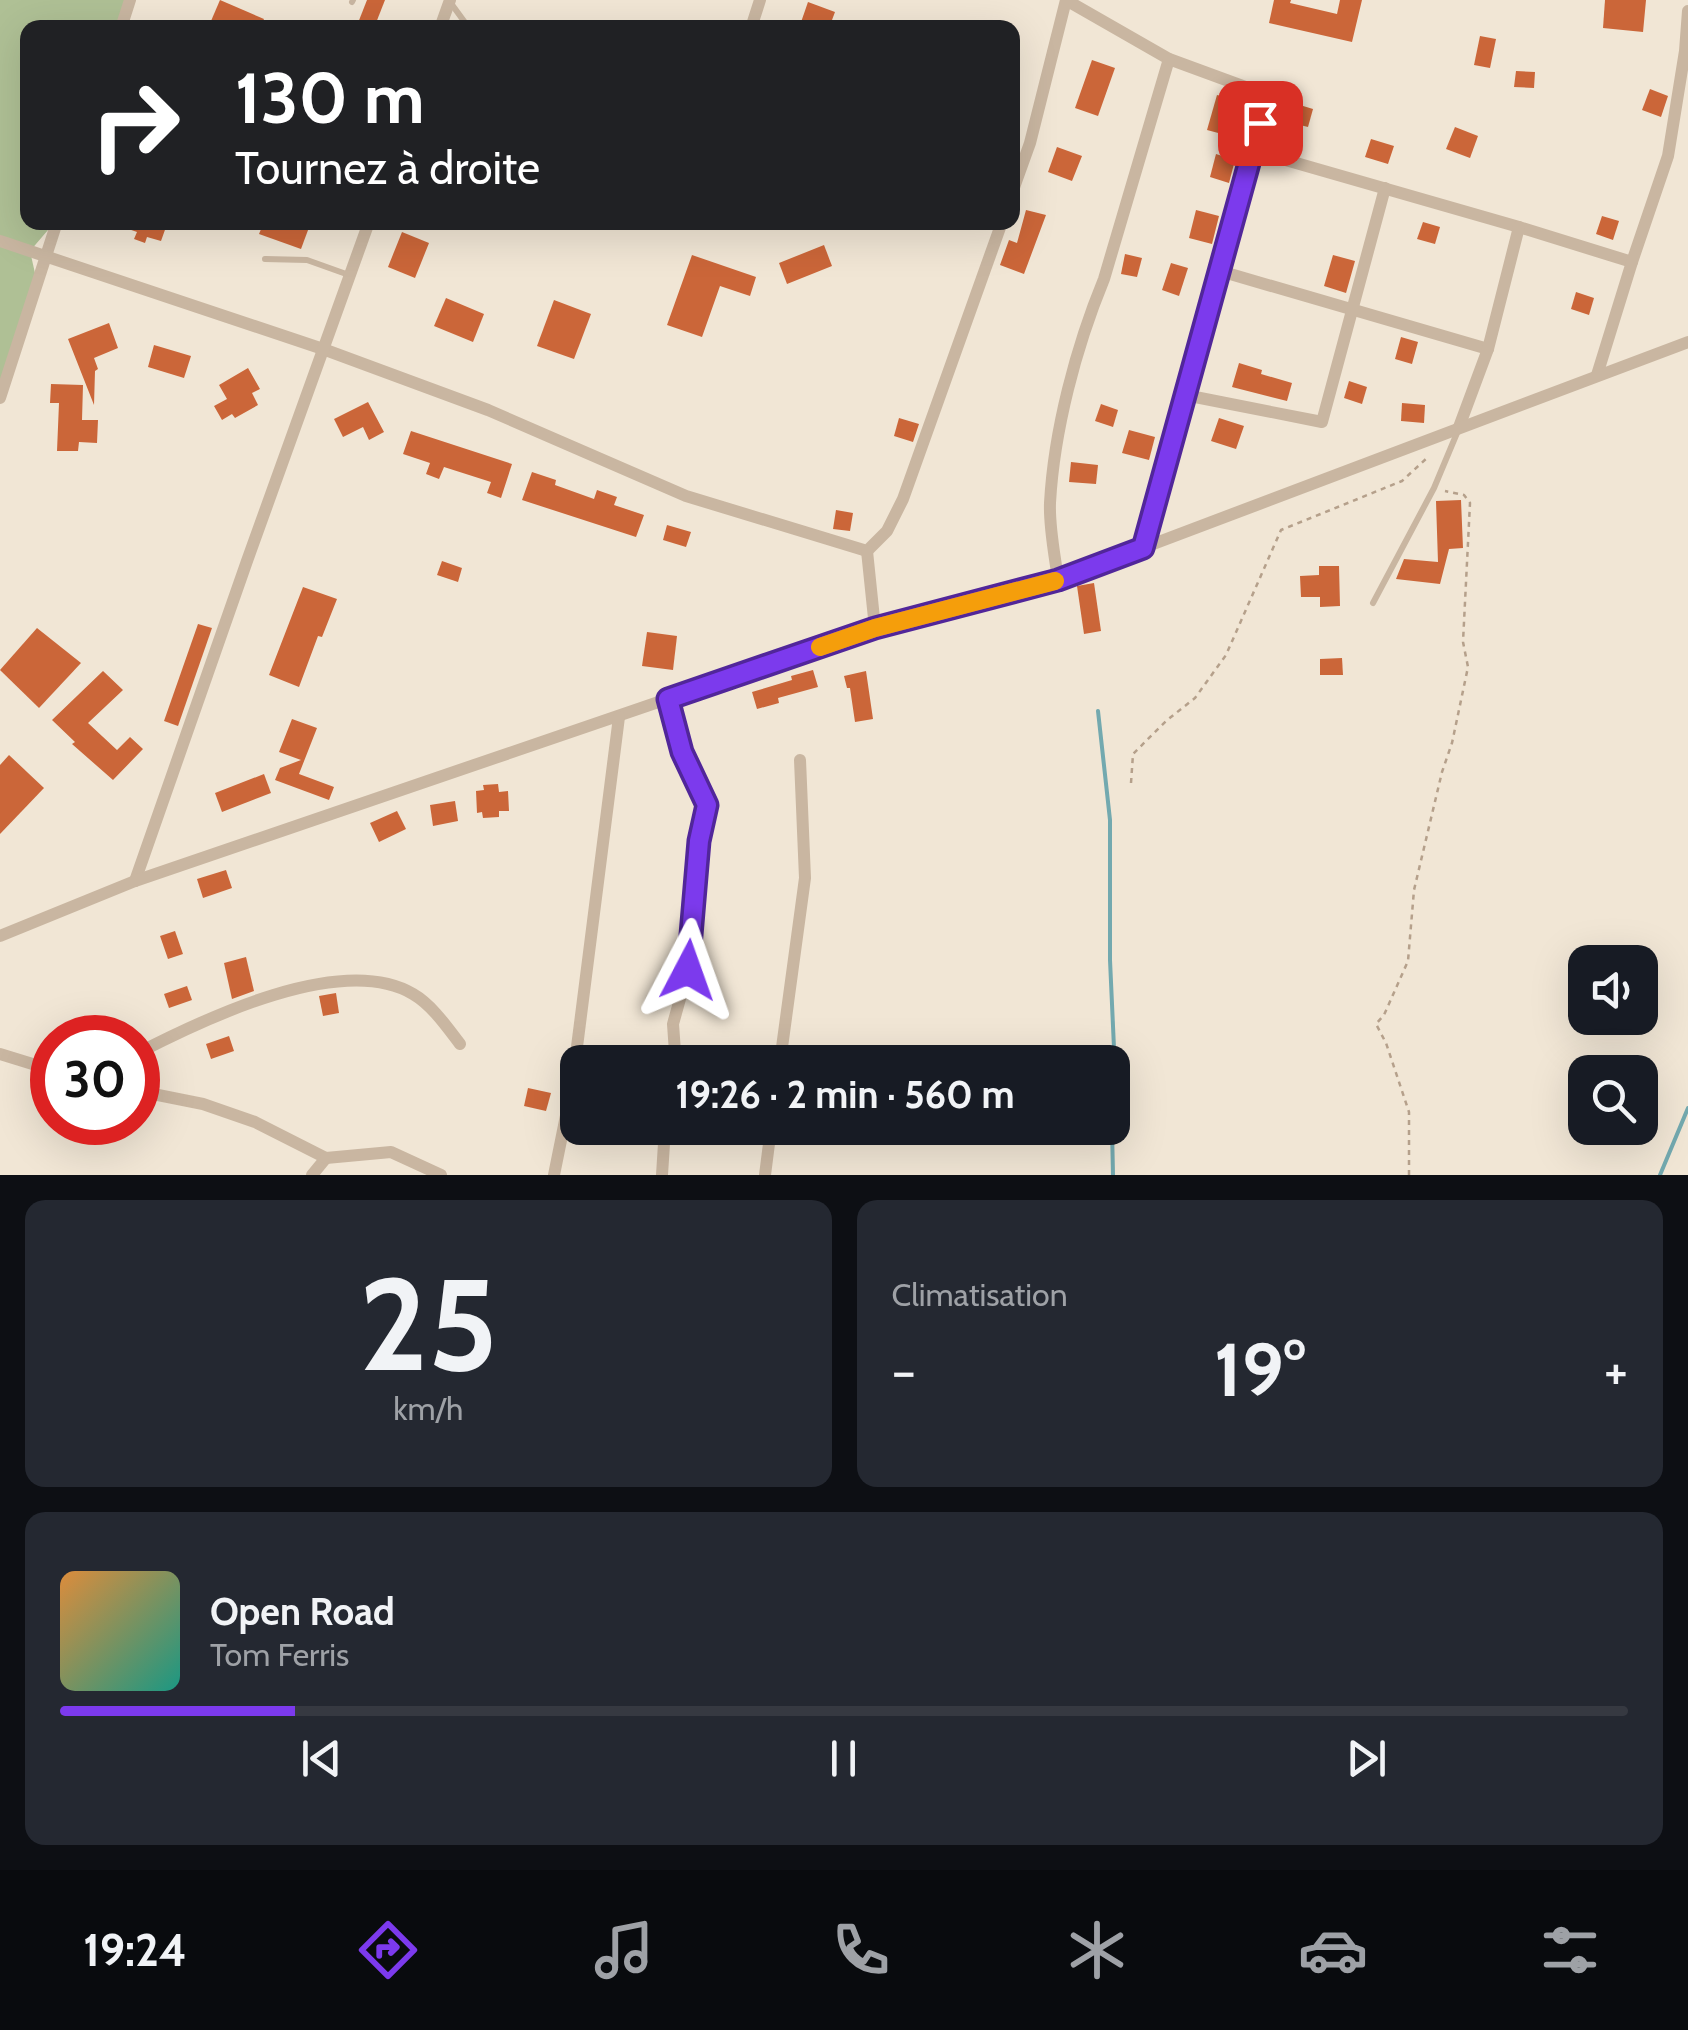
<!DOCTYPE html>
<html lang="fr">
<head>
<meta charset="utf-8">
<style>
  :root { --surface:#171b24; --page:#242831; --text:#f1f3f6; --muted:#9ea1a6; --line:#363941; --accent:#7c3aed }
  body { margin:0; font-family:Cabin,sans-serif; background:var(--page); color:var(--text); height:100vh; display:flex; flex-direction:column; font-size:38px; white-space:nowrap }
  * { box-sizing:border-box; margin:0 }
  p { font-size:32px; color:var(--muted) }
  .icon { flex:none; width:55px; height:55px; fill:none; stroke:currentColor; stroke-width:2; stroke-linecap:round; stroke-linejoin:round }
  .map { position:relative; height:1175px; overflow:hidden }
  .panel { display:flex; flex-direction:column; gap:25px; padding:25px; background:#0d0f14; flex:1 }
  .panel>* { flex:none }
  .hud { position:absolute; left:20px; top:20px; width:1000px; height:210px; border-radius:20px; box-shadow:0 10px 40px #0002; background:#202124; color:#fff; overflow:hidden }
  .tools { position:absolute; left:1568px; top:945px; display:grid; gap:20px }
  .tools a { display:grid; place-items:center; width:90px; height:90px; border-radius:20px; background:var(--surface); box-shadow:0 10px 40px #0002; font-size:50px }
  .speed { position:absolute; left:30px; top:1015px; display:flex; gap:20px; font-size:50px; font-weight:700; text-align:center }
  .speed>* { display:grid; place-content:center; width:130px; height:130px; border-radius:50%; background:var(--surface); box-shadow:0 10px 40px #0002; line-height:1 }
  .speed .limit { border:15px solid #d22; background:#fff; color:#111 }
  .pin { position:absolute; display:grid; place-items:center; width:85px; height:85px; color:#fff; margin:-42px; border-radius:20px; box-shadow:0 5px 15px #0006 }
  .me { position:absolute; width:110px; margin:-55px; rotate:4deg; stroke-linejoin:round; filter:drop-shadow(0 0 8px #0008) }
  .turn { display:flex; align-items:center; gap:35px; height:210px; padding:0 50px; font-size:45px }
  .turn .icon { width:130px; height:130px; stroke-width:2.5 }
  .turn b { display:block; font-size:70px; line-height:85px }
  .big { font-size:75px; font-weight:700; line-height:1.1 }
  .panel .card { flex:1; display:flex; flex-direction:column; justify-content:center; gap:15px; min-width:0; padding:0 35px; border-radius:20px; background:var(--page) }
  .panel .dial { align-items:center; gap:0 }
  .dial b { font-size:130px; line-height:1 }
  .song { display:flex; align-items:center; gap:30px }
  .cover { width:120px; height:120px; border-radius:15px; background:linear-gradient(135deg,hsl(30 70% 55%),hsl(170 70% 35%)) }
  .played { height:10px; border-radius:5px; background:linear-gradient(90deg,var(--accent) 15%,var(--line) 15%) }
  .keys { display:flex; justify-content:space-around; direction:ltr }
  .heat { display:flex; justify-content:space-between; align-items:center; font-size:55px; direction:ltr }
  .panel .tiles { flex:1; display:grid; gap:25px; grid-template-columns:1fr 1fr }
  .card:last-child { grid-column:span 2 }
  .trip { position:absolute; left:560px; top:1045px; width:570px; height:100px; border-radius:20px; background:var(--surface); box-shadow:0 10px 40px #0002; font-weight:700; line-height:100px; text-align:center }
  .tabs { display:flex; height:160px; justify-content:space-around; align-items:center; background:#090b0e; color:var(--muted) }
  .tabs .icon { width:70px; height:70px }
  .tabs .current { color:var(--accent) }
  .tabs b { font-size:45px; color:var(--text) }
  .map>svg:first-child { display:block }
  .green { fill:#afc095 }
  .lines { fill:none; stroke-linecap:round; stroke-linejoin:round }
  .stream { stroke:#73a9af; stroke-width:4 }
  .building { fill:#cb6639 }
  .path { stroke:#b5a08b; stroke-width:2.5; stroke-dasharray:5 5; stroke-linecap:butt }
  .lane { stroke:#c9b6a1; stroke-width:6 }
  .street { stroke:#c9b6a1; stroke-width:12 }
  .route-casing { stroke:#51269a; stroke-width:25 }
  .route { stroke:#7c3aed; stroke-width:18 }
  .slow { stroke:#f59e0b; stroke-width:18 }
</style>
</head>
<body>
<div class="map">
<svg width="1688" height="1175" viewBox="0 0 1688 1175">
  <rect width="100%" height="100%" fill="#f1e6d5"/>
  <polygon class="green" points="0,0 134,0 125,27 28,28 28,222 54,223 30,251 37,282 0,397"/>
  <g class="lines">
    <g class="stream">
      <polyline points="1098,711 1110,820 1110,960 1114,1048 1112,1111"/>
      <polyline points="1112,1128 1113,1175"/>
      <polyline points="1660,1175 1688,1108"/>
    </g>
  </g>
  <g class="building">
    <polygon points="220,0 264,19 260,28 208,28"/>
    <polygon points="367,0 385,0 374,28 356,28"/>
    <polygon points="1274,0 1291,0 1290,3 1337,14 1340,0 1362,0 1352,42 1269,23"/>
    <polygon points="1605,0 1646,0 1643,32 1603,28"/>
    <polygon points="808,2 835,12 829,28 799,28"/>
    <polygon points="1480,36 1496,39 1490,68 1474,65"/>
    <polygon points="1092,60 1115,68 1098,116 1075,108"/>
    <polygon points="1516,71 1535,72 1534,88 1514,87"/>
    <polygon points="1650,89 1668,96 1661,117 1642,110"/>
    <polygon points="1217,95 1233,99 1222,134 1207,130"/>
    <polygon points="1290,102 1313,109 1308,127 1284,121"/>
    <polygon points="1455,127 1478,136 1470,158 1446,149"/>
    <polygon points="1371,139 1394,146 1388,164 1365,157"/>
    <polygon points="1057,147 1082,156 1072,181 1048,172"/>
    <polygon points="1216,154 1235,160 1229,183 1210,177"/>
    <polygon points="1026,210 1046,215 1024,274 1000,265 1009,240 1017,243"/>
    <polygon points="1196,210 1219,216 1212,244 1189,238"/>
    <polygon points="1602,216 1619,221 1613,240 1596,234"/>
    <polygon points="114,222 154,222 166,227 161,241 147,237 145,243 134,239 137,232 114,224"/>
    <polygon points="264,222 311,222 301,249 259,234"/>
    <polygon points="1423,222 1440,227 1435,244 1417,239"/>
    <polygon points="402,232 429,243 415,278 388,267"/>
    <polygon points="824,245 832,266 787,284 779,263"/>
    <polygon points="1125,254 1142,258 1137,277 1121,274"/>
    <polygon points="692,255 756,277 750,296 720,286 702,337 667,325"/>
    <polygon points="1333,255 1355,261 1346,293 1324,286"/>
    <polygon points="1171,263 1188,268 1179,296 1162,290"/>
    <polygon points="1576,292 1594,298 1589,315 1571,309"/>
    <polygon points="446,298 484,314 473,342 434,326"/>
    <polygon points="554,300 591,314 574,359 537,346"/>
    <polygon points="109,323 118,348 94,358 98,369 95,371 94,405 68,339"/>
    <polygon points="1401,337 1418,342 1412,364 1395,359"/>
    <polygon points="154,345 191,356 184,378 148,367"/>
    <polygon points="1239,363 1262,370 1261,374 1292,383 1287,401 1232,387"/>
    <polygon points="248,368 260,389 252,393 258,405 235,418 232,414 222,420 214,406 227,399 219,385"/>
    <polygon points="1349,381 1367,387 1362,404 1344,398"/>
    <polygon points="51,384 83,385 82,420 98,420 97,443 79,442 78,451 57,451 59,403 50,403"/>
    <polygon points="368,402 384,432 369,440 363,427 343,437 334,419"/>
    <polygon points="1402,403 1425,405 1424,423 1401,421"/>
    <polygon points="1101,404 1118,410 1113,427 1095,421"/>
    <polygon points="899,418 919,424 913,442 894,436"/>
    <polygon points="1219,418 1244,426 1236,449 1211,441"/>
    <polygon points="1129,430 1155,437 1149,460 1122,453"/>
    <polygon points="411,431 512,464 501,498 487,493 491,482 444,467 439,479 426,474 430,463 403,454"/>
    <polygon points="1071,462 1098,465 1096,484 1069,482"/>
    <polygon points="532,472 556,480 555,485 594,499 597,490 617,497 614,505 644,515 636,537 522,500"/>
    <polygon points="1461,500 1463,548 1449,549 1440,584 1396,579 1404,559 1438,562 1436,501"/>
    <polygon points="836,510 853,513 850,531 833,529"/>
    <polygon points="667,525 691,532 686,547 663,540"/>
    <polygon points="442,561 462,568 458,582 437,575"/>
    <polygon points="1319,566 1339,566 1340,606 1320,607 1320,597 1301,597 1300,576 1319,575"/>
    <polygon points="1094,583 1101,631 1084,634 1077,586"/>
    <polygon points="303,587 337,599 322,637 318,636 299,687 269,675"/>
    <polygon points="198,624 212,628 178,726 164,721"/>
    <polygon points="37,628 81,663 39,708 0,670"/>
    <polygon points="647,632 677,636 673,670 642,666"/>
    <polygon points="1342,658 1343,675 1320,675 1320,659"/>
    <polygon points="813,670 818,687 778,698 779,703 757,709 752,692 792,680 791,676"/>
    <polygon points="103,671 123,690 88,723 117,750 130,737 143,749 113,780 72,744 75,742 52,720"/>
    <polygon points="866,671 873,719 855,722 850,688 847,688 844,676"/>
    <polygon points="292,719 317,728 299,774 334,787 329,800 275,780 280,768 301,760 279,752"/>
    <polygon points="9,755 44,788 0,834 0,765"/>
    <polygon points="264,774 271,793 222,812 215,793"/>
    <polygon points="498,784 499,792 508,791 509,811 499,811 499,817 483,818 482,812 477,813 476,791 484,790 483,785"/>
    <polygon points="455,801 458,821 433,826 430,805"/>
    <polygon points="397,811 406,829 379,842 370,823"/>
    <polygon points="226,870 232,888 203,898 197,879"/>
    <polygon points="175,931 183,954 168,959 160,936"/>
    <polygon points="246,957 254,991 232,999 224,963"/>
    <polygon points="187,986 192,1000 169,1008 164,994"/>
    <polygon points="336,993 339,1013 323,1016 319,996"/>
    <polygon points="229,1036 234,1051 211,1059 206,1044"/>
    <polygon points="528,1088 551,1093 546,1111 524,1106"/>
  </g>
  <g class="lines">
    <g class="path">
      <polyline points="1131,783 1133,754 1166,721 1195,698 1226,655 1281,530 1402,481 1428,457"/>
      <polyline points="1409,1175 1409,1112 1386,1043 1376,1024 1384,1015 1408,961 1414,890 1442,772 1452,743 1468,667 1463,642 1470,503 1464,495 1445,491"/>
    </g>
    <g class="lane">
      <polyline points="352,2 353,0"/>
      <polyline points="450,2 469,28"/>
      <polyline points="265,259 307,260 349,275"/>
      <polyline points="1373,603 1434,488 1457,433"/>
    </g>
    <g class="street">
      <polyline points="121,28 130,0"/>
      <polyline points="440,28 450,0"/>
      <polyline points="751,28 760,0"/>
      <polyline points="1254,151 1519,227 1632,262"/>
      <polyline points="1012,193 1030,143 1066,0 1169,59 1267,95 1254,151 1143,547"/>
      <polyline points="0,241 323,349 488,410 686,496 867,551 887,531 903,499 1002,222"/>
      <polyline points="1220,271 1488,349"/>
      <polyline points="1597,375 1632,262 1668,156 1685,51 1688,11"/>
      <polyline points="1185,395 1322,422 1385,188"/>
      <polyline points="0,398 57,222"/>
      <polyline points="1459,427 1488,349 1519,227"/>
      <polyline points="867,551 875,628"/>
      <path d="M1058 580C1055 556 1049 528 1050 503 1054 430 1076 347 1104 279L1169 59"/>
      <polyline points="668,699 682,752 707,805 699,841 688,970 673,1024 675,1052 672,1062"/>
      <polyline points="135,881 247,561 369,222"/>
      <polyline points="0,936 135,881 875,628 1058,580 1688,342"/>
      <path d="M138 1053C204 1019 342 952 413 994 432 1005 447 1027 460 1044"/>
      <polyline points="0,1054 52,1070"/>
      <polyline points="780,1062 805,878 800,760"/>
      <polyline points="138,1091 203,1104 255,1122 326,1158 312,1175"/>
      <polyline points="326,1158 391,1152 441,1175"/>
      <polyline points="554,1175 572,1086 619,717"/>
      <polyline points="662,1175 665,1128"/>
      <polyline points="765,1175 771,1128"/>
    </g>
  </g>
  <g class="lines">
    <g class="route-casing">
      <polyline id="route" points="688,970 699,841 707,805 682,752 668,699 875,628 1058,580 1143,548 1260,123"/>
    </g>
    <use href="#route" class="route"/>
    <polyline class="slow" points="820,647 875,628 1055,581"/>
  </g>
</svg>
<div class="tools">
<a><svg class="icon" aria-label="sound" viewBox="0 0 24 24"><path d="M4 9h4l5-4v14l-5-4H4zM17 9q2 3 0 6"/></svg></a>
<a><svg class="icon" aria-label="search" viewBox="0 0 24 24"><circle cx="10" cy="10" r="6"/><path d="M15 15l6 6"/></svg></a>
</div>
<div class="speed"><div class="limit">30</div></div>
<div class="pin" style="left:1260px;top:123px;background:#d93025"><svg class="icon" aria-label="arrive" viewBox="0 0 24 24"><path d="M6 21V4h12l-3 4 3 4H6"/></svg></div>
<svg class="me" style="left:688px;top:970px" viewBox="-20 -20 40 40"><path d="M0-17L14 15 0 8-14 15z" fill="#7c3aed" stroke="#fff" stroke-width="4"/></svg>
<div class="trip">19:26 · 2 min · 560 m</div>
<div class="hud">
<div class="turn"><svg class="icon" aria-label="right" viewBox="0 0 24 24"><path d="M7 20v-9h11M14 6l5 5-5 5"/></svg><div><b>130 m</b>Tournez à droite</div></div>
</div>
</div>
<section class="panel">
<div class="tiles">
<div class="card dial"><b>25</b><p>km/h</p></div>
<div class="card"><p>Climatisation</p>
<div class="heat"><a>−</a><b class="big">19°</b><a>+</a></div>
</div>
<div class="card">
<div class="song"><i class="cover"></i><div><b>Open Road</b><p>Tom Ferris</p></div></div>
<div class="played"></div>
<div class="keys"><svg class="icon" aria-label="previous" viewBox="0 0 24 24"><path d="M18 5L8 12l10 7zM5 5v14"/></svg><svg class="icon" aria-label="pause" viewBox="0 0 24 24"><path d="M8 5v14M16 5v14"/></svg><svg class="icon" aria-label="next" viewBox="0 0 24 24"><path d="M6 5l10 7-10 7zM19 5v14"/></svg></div>
</div>
</div>
</section>
<nav class="tabs">
<b>19:24</b>
<svg class="icon current" aria-label="directions" viewBox="0 0 24 24"><path d="M12 3l9 9-9 9-9-9zM9 14v-3h6M13 9l2 2-2 2"/></svg>
<svg class="icon" aria-label="music" viewBox="0 0 24 24"><path d="M9 18V5l10-2v13"/><circle cx="6" cy="18" r="3"/><circle cx="16" cy="16" r="3"/></svg>
<svg class="icon" aria-label="phone" viewBox="0 0 24 24"><path d="M5 4h4l2 5-3 2q2 4 5 5l2-3 5 2v4C11 20 4 13 5 4z"/></svg>
<svg class="icon" aria-label="climate" viewBox="0 0 24 24"><path d="M12 3v18M4 7l16 10M4 17L20 7"/></svg>
<svg class="icon" aria-label="car" viewBox="0 0 24 24"><path d="M5 17H2v-5l4-1 3-4h7l3 4 3 1v5h-3M9 17h6M6 11h13"/><circle cx="7" cy="17" r="2"/><circle cx="17" cy="17" r="2"/></svg>
<svg class="icon" aria-label="filters" viewBox="0 0 24 24"><path d="M4 7h16M4 17h16"/><circle cx="9" cy="7" r="2"/><circle cx="15" cy="17" r="2"/></svg>
</nav>
</body>
</html>
